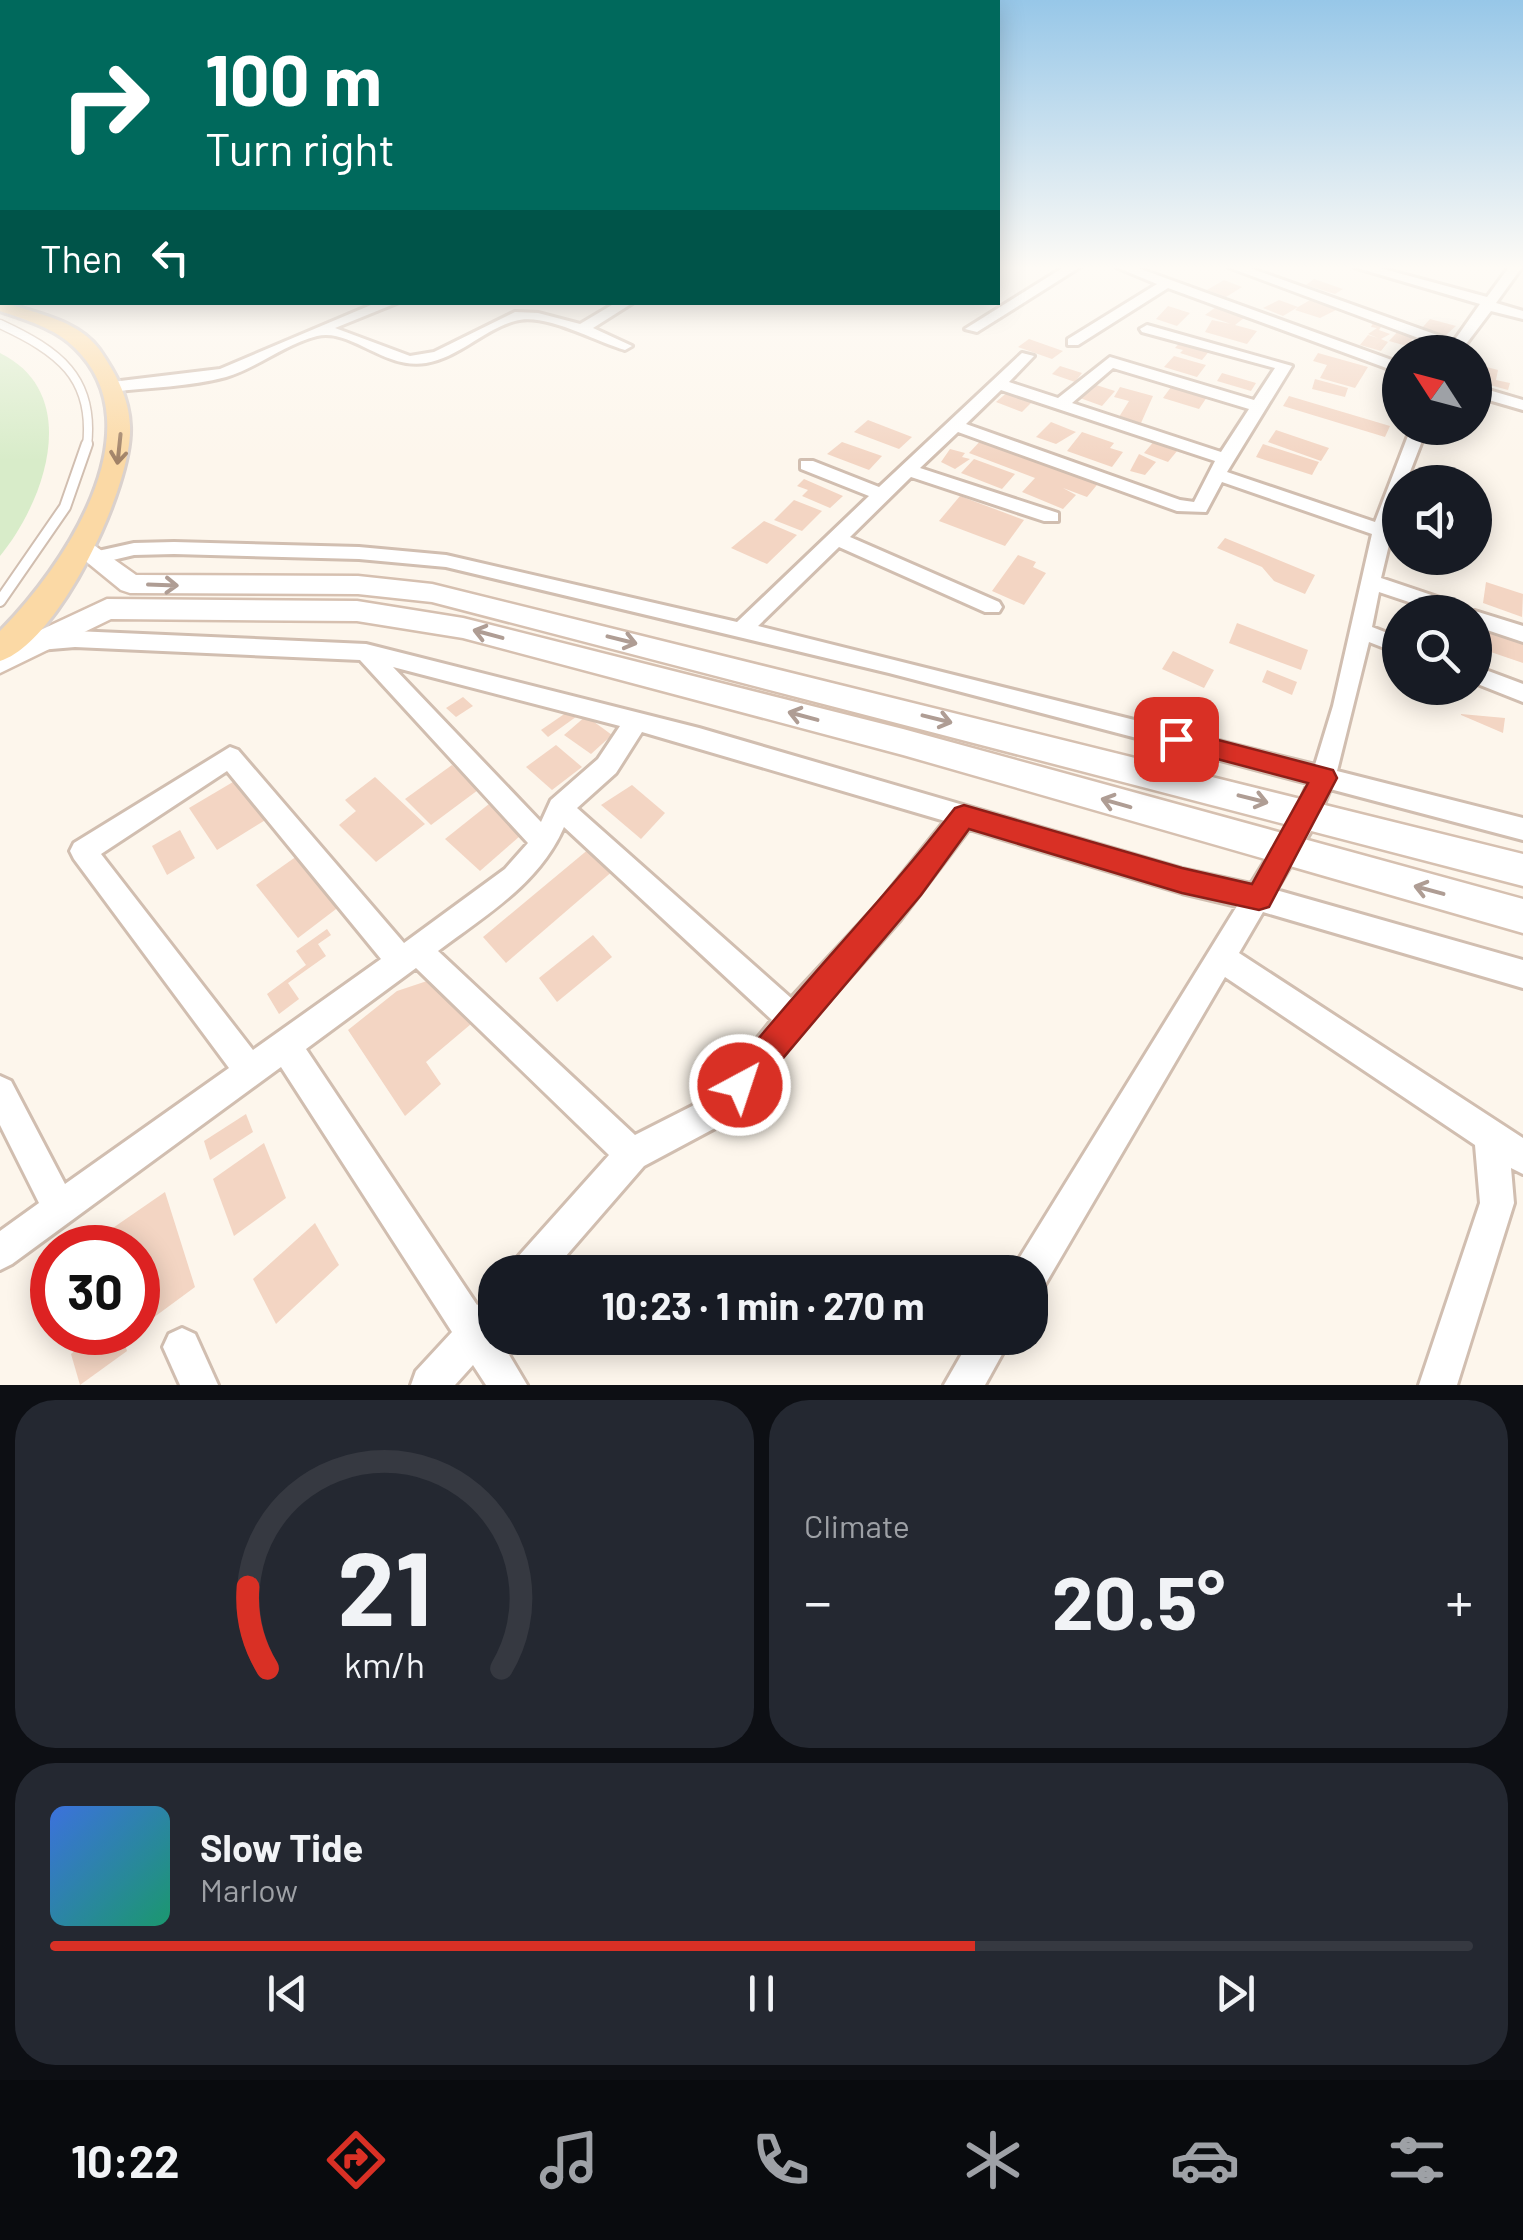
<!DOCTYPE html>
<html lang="en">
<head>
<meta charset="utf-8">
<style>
  :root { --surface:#171b24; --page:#242831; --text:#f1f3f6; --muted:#9ea1a6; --line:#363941; --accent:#d93025 }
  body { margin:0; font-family:Barlow,sans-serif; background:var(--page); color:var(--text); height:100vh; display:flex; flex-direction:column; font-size:38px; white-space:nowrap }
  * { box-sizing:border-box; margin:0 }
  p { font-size:32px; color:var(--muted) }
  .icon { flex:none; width:55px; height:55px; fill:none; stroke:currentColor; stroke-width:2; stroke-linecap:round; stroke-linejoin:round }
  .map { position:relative; height:1385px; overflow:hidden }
  .side { display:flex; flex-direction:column; gap:15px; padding:15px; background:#0d0f14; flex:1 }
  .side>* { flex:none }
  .top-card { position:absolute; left:0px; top:0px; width:1000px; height:305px; box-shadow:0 5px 25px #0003; background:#00695c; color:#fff; overflow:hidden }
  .needle { width:65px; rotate:306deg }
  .fabs { position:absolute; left:1382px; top:335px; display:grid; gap:20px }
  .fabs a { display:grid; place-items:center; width:110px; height:110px; border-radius:50%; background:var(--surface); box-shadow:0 5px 25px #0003; font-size:50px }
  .speed { position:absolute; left:30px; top:1225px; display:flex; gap:20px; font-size:50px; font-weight:700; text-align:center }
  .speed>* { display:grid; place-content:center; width:130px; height:130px; border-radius:50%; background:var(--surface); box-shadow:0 5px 25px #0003; line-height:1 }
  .speed .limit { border:15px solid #d22; background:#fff; color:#111 }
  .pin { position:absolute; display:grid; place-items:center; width:85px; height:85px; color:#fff; margin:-42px; border-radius:20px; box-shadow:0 5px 15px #0006 }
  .me { position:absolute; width:110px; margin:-55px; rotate:40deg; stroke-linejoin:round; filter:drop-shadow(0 0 8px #0008) }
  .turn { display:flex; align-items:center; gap:35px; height:210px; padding:0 40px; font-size:45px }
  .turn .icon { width:130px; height:130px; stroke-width:2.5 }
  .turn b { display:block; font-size:70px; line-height:85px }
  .then { display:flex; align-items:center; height:95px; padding:0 40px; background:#0003; gap:20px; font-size:38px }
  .big { font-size:75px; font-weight:700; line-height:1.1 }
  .side .card { flex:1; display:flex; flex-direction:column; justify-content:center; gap:15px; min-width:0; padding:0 35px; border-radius:40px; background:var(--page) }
  .side .dial { align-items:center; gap:0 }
  .dial svg { height:260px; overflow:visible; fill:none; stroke:var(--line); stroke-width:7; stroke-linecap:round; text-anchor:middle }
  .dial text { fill:var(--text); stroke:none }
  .song { display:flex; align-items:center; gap:30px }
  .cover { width:120px; height:120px; border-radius:15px; background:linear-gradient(135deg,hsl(220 70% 55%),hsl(160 70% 35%)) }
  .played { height:10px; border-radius:5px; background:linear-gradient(90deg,var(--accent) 65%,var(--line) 65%) }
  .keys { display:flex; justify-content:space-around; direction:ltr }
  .heat { display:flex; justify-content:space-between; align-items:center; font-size:55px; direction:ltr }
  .side .tiles { flex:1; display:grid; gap:15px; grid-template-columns:1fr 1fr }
  .card:last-child { grid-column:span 2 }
  .trip { position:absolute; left:478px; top:1255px; width:570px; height:100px; border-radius:40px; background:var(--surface); box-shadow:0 5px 25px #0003; font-weight:700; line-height:100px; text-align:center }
  .dock { display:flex; height:160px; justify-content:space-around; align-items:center; background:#090b0e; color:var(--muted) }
  .dock .icon { width:70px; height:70px }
  .dock .selected { color:var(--accent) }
  .dock b { font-size:45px; color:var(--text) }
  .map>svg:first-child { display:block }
  .green { fill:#d8ecc9 }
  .building { fill:#f3d5c3 }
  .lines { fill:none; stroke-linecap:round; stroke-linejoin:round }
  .lane-far1-casing { stroke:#d1beb0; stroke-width:11 }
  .lane-casing { stroke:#d1beb0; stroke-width:14 }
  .street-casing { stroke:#d1beb0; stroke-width:6 }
  .secondary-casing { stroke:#d6c0b0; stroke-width:5 }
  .primary-casing { stroke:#dad1cd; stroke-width:6 }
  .lane-far1 { stroke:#fff; stroke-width:8 }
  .lane { stroke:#fff; stroke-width:10 }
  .street { fill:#fff; fill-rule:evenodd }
  .secondary { fill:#fff; fill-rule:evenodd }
  .primary { fill:#fbd9a5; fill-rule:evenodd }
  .oneway { stroke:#a18267 }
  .oneway2 { stroke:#af9d94 }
  .route { fill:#d93025; stroke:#8d1f18; stroke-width:2.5 }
</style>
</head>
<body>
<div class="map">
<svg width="1523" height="1385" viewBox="0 0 1523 1385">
  <rect width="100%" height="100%" fill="#fdf6ec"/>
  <path class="green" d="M0 353C83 394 45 501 0 556Z"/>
  <g class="building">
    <polygon points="1314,279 1343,289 1335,294 1306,285"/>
    <polygon points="1224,280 1242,287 1226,297 1207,290"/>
    <polygon points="1317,296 1344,306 1320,318 1295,310 1298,307 1283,316 1263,308 1279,300 1298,307"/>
    <polygon points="1220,304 1249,314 1235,325 1257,331 1247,344 1205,332 1212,320 1231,324 1205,315"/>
    <polygon points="1168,306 1190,313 1177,326 1156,319"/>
    <polygon points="1430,319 1456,326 1446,335 1422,328"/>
    <polygon points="1374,321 1383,324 1379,330 1390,334 1381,339 1388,342 1381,351 1360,345 1368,335 1378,338 1368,334 1377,328 1371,327"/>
    <polygon points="1400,329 1414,333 1410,347 1389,341"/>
    <polygon points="1029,339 1063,351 1052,359 1018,347"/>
    <polygon points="1182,340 1211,349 1202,360 1180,353 1183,350 1175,348"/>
    <polygon points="1318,353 1368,367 1355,388 1320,378 1327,365 1313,361"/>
    <polygon points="1174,356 1206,365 1197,377 1164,367"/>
    <polygon points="1475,364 1498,370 1496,380 1510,383 1508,390 1475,381"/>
    <polygon points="1060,366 1082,373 1075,382 1052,374"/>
    <polygon points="1222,373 1256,383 1251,391 1217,381"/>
    <polygon points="1315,379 1348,388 1345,397 1312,389"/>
    <polygon points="1174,383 1209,394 1199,409 1163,398"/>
    <polygon points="1093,384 1115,391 1102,406 1080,398"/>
    <polygon points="1120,387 1153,396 1141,423 1119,417 1129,401 1114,397"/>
    <polygon points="1010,390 1035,399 1022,412 996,402"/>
    <polygon points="1289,396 1390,426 1385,437 1283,406"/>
    <polygon points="868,420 912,437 899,449 854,432"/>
    <polygon points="1051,422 1076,432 1056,444 1036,437"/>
    <polygon points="1276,430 1329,448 1321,461 1268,442"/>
    <polygon points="1082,432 1114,443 1110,448 1123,452 1112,467 1067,451"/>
    <polygon points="984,437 1101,480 1087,497 1063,488 1076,495 1063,509 1022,492 1035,478 969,453"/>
    <polygon points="1156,439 1177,451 1168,462 1144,453"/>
    <polygon points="842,442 882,456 869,470 827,454"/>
    <polygon points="1263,444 1319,462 1312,475 1256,457"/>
    <polygon points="950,449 965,453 962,457 970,459 955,469 941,462"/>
    <polygon points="1139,454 1156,462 1145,475 1130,471"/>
    <polygon points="974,459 1015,474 1002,489 961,473"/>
    <polygon points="804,479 843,496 830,508 802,496 808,490 797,486"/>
    <polygon points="960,496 1024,520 1005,546 939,521"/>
    <polygon points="794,500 822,511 802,531 774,520"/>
    <polygon points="764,521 797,535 767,564 731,548"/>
    <polygon points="1225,538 1315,575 1305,594 1274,581 1262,567 1217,548"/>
    <polygon points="1018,555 1036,562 1033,567 1046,573 1024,605 992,591"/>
    <polygon points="1486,582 1523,594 1522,617 1483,603"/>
    <polygon points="1237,623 1308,650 1301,670 1229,643"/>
    <polygon points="1482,627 1523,640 1523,663 1479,648"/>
    <polygon points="1173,651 1214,670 1204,688 1162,669"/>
    <polygon points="1267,670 1297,682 1292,695 1262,682"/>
    <polygon points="463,697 473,706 456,717 446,708"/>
    <polygon points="573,708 580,714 548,737 541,730"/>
    <polygon points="1461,714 1505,718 1503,733 1461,715"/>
    <polygon points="586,716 612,735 591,754 564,735"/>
    <polygon points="556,745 582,767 552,790 526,767"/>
    <polygon points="452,765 478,790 431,825 405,799"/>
    <polygon points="375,777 425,824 376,862 339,825 356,811 345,800"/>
    <polygon points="238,779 267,819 217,850 189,808"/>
    <polygon points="632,785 665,813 641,839 601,805"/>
    <polygon points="494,800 528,829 480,871 445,839"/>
    <polygon points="180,830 195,858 167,875 152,846"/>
    <polygon points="590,848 614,870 506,963 483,937"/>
    <polygon points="297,856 340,906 298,938 256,885"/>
    <polygon points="327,929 331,935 318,944 326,956 288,983 299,999 279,1014 267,994 306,965 296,951"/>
    <polygon points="593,935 612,957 557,1002 539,978"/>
    <polygon points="436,978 471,1024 426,1062 441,1084 405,1116 348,1030 397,991"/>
    <polygon points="246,1114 253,1132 210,1160 204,1141"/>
    <polygon points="264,1143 286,1198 234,1236 213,1179"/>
    <polygon points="165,1192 195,1287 138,1329 138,1248 111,1248 107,1232"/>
    <polygon points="315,1223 339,1265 276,1324 253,1279"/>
    <polygon points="98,1332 121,1332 127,1351 80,1385 71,1354"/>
  </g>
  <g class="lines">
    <g class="lane-far1-casing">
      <path id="lane-far1" d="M0 324C58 351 95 377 87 446"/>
    </g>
    <g class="lane-casing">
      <polyline id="lane" points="0,601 65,507 87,444"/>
    </g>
    <g class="street-casing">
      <g id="street">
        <polygon points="1064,267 1080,267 977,332 965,329"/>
        <polygon points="1116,267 1135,267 1400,363 1400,373 1168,288 1078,345 1068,345 1068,339 1157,284"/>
        <polygon points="1228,267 1247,267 1454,341 1480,304 1354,267 1376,267 1487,297 1509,267 1522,267 1496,303 1523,311 1523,319 1491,311 1460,352 1446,352 1448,349"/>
        <path d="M378 302H399L335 328 410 356 434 352 515 312 538 313 580 324 617 302H634L593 328 632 346 625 350C596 342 545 312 515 321 483 330 460 357 426 363 384 370 351 328 317 336 285 344 257 368 226 377 190 387 149 387 112 392L104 387 112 382 220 369Z"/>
        <path d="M1147 325 1292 366 1227 472 1375 522 1411 428H1427L1406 482H1400V499L1381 578 1467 607 1470 612 1475 611 1523 626V642L1475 626V612H1439L1379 592 1372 627 1400 638V654L1369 642 1337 771 1523 818V840L1330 789 1317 821 1276 890 1523 960V988L1263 912 1239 953 1523 1138V1174L1511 1168 1514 1203 1457 1385H1419L1480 1203 1475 1145 1225 977 1043 1288 1030 1293V1272H1013L1017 1262 1237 906 1182 893 969 829 900 920 803 1030 732 1119 644 1166 552 1272H511L516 1259 609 1155 416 968 306 1049 477 1305 495 1294V1338H499L527 1385H486L473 1365 455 1385H411L416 1371 452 1332 281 1067 12 1264 0 1270V1231L39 1203 0 1125V1076L11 1081 65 1184 229 1068 74 859 70 851 74 843 230 747 238 750 404 943 505 869 528 843 360 660 75 647 39 650 28 642 31 637 75 631 366 644 699 728 1182 869 1251 884 1298 808 1308 783 889 673 446 567 359 559 174 554 134 555 96 564 86 558 89 553 134 543 174 542 359 547 446 555 737 622 869 496 801 469V461H813L879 487 1022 353 1034 356 1009 382 1058 398 1110 357 1254 400 1275 368 1142 332 1140 329ZM1113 368 1249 409 1221 452 1072 403ZM1001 390 1215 461 1194 502 1180 500 966 424ZM958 432 1177 511 1206 512 1222 482 1372 534 1333 706 1315 765 758 626 839 547 985 612H999L1002 607 999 602 850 537 911 477 1044 521H1058V513L920 468ZM393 667 620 726 598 759 551 800 541 822ZM642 732 945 821 880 902 791 998 577 808 616 773ZM227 771 381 959 253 1050 101 854ZM564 827 772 1020 710 1097 635 1135 438 951C486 915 539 884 564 827Z"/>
        <polygon points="1475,386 1523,400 1523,410 1475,396"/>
        <polygon points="1475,666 1523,684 1523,702 1475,683"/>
        <polygon points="182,1328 195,1334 218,1385 180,1385 163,1347 169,1334"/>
        <polygon points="971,1338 1011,1338 985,1385 944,1385"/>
      </g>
    </g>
    <g class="secondary-casing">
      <g id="secondary">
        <rect x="0" y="267" width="2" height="8"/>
        <polygon points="81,536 136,575 358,576 432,584 1523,854 1523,886 432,602 358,594 130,593 121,590 72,550 68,544"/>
        <polygon points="107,599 357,601 463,618 903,729 1523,899 1523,933 903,755 463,638 357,621 111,619 0,673 0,649"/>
      </g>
    </g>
    <g class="primary-casing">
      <path id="primary" d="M0 298C11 311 73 313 99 349 115 372 129 397 130 426 133 486 58 644 0 661V631C62 569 158 429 75 348 55 328 26 320 0 311Z"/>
    </g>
    <use href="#lane-far1" class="lane-far1"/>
    <use href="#lane" class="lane"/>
    <use href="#street" class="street"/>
    <use href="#secondary" class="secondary"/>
    <use href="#primary" class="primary"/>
  </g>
  <defs><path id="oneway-shaft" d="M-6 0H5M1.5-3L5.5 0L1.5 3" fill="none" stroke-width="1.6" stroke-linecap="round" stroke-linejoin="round" transform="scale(2.5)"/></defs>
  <use class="oneway" href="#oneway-shaft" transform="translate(119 449) rotate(96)"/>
  <g class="oneway2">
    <use href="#oneway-shaft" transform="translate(163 585) rotate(2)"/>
    <use href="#oneway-shaft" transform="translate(488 634) rotate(-165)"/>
    <use href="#oneway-shaft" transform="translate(622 640) rotate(14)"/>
    <use href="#oneway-shaft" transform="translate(803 716) rotate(-165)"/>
    <use href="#oneway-shaft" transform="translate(937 719) rotate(14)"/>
    <use href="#oneway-shaft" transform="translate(1253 799) rotate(14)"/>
    <use href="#oneway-shaft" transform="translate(1116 803) rotate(-164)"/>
    <use href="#oneway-shaft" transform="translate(1429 890) rotate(-165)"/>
  </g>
  <linearGradient id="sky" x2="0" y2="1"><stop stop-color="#97c7e8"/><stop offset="0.58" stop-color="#fefbf6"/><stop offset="1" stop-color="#fefbf6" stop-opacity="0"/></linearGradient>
  <rect width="1523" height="461" fill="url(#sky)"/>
  <path class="route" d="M1176 729 1333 770 1337 778 1269 907 1259 910 1182 893 969 829 921 895 751 1096 740 1101 729 1096 724 1085 729 1074C802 983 884 900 955 808L964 805 1182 868 1252 884 1308 783 1168 746V732Z"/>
</svg>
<div class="fabs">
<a><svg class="needle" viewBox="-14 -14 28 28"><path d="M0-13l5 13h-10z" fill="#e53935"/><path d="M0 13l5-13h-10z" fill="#9ea1a6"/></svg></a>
<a><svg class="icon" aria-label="sound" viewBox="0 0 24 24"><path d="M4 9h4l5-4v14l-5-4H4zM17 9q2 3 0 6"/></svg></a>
<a><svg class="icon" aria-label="search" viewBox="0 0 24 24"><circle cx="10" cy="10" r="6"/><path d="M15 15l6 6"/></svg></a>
</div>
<div class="speed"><div class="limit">30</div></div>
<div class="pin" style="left:1176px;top:739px;background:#d93025"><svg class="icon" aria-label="arrive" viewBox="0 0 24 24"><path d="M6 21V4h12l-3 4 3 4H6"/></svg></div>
<svg class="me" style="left:740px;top:1085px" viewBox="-20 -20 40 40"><circle r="17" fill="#d93025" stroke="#fff" stroke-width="3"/><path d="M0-11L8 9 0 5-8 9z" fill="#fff"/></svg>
<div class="trip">10:23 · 1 min · 270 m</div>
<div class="top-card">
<div class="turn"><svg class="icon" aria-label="right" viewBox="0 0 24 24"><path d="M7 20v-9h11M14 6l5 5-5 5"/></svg><div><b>100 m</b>Turn right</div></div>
<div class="then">Then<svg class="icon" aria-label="left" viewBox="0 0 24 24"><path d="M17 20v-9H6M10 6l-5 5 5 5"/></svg></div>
</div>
</div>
<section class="side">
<div class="tiles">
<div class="card dial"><svg viewBox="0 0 100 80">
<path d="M14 69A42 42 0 1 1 86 69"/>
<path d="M14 69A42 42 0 0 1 8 44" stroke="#d93025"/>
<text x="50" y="56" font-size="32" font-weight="700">21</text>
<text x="50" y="72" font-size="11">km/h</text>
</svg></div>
<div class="card"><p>Climate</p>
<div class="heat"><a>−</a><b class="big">20.5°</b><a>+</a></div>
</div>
<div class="card">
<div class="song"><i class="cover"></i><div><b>Slow Tide</b><p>Marlow</p></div></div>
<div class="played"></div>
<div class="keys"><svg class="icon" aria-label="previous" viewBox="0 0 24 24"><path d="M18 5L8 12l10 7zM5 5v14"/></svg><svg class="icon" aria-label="pause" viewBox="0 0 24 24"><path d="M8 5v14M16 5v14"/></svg><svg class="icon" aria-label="next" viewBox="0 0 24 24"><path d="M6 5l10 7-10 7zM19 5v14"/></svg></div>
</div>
</div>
</section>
<nav class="dock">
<b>10:22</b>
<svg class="icon selected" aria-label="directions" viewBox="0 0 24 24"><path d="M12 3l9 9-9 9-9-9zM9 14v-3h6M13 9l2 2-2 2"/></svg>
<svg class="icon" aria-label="music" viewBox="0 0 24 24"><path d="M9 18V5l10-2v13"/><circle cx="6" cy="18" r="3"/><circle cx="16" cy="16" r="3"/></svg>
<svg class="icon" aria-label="phone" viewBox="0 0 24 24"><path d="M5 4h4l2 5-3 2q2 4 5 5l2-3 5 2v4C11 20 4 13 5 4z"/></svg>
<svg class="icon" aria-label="climate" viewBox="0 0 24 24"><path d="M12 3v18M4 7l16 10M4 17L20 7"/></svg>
<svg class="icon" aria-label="car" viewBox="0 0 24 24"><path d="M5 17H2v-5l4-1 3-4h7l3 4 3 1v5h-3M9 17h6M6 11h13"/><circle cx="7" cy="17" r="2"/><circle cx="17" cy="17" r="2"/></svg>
<svg class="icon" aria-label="filters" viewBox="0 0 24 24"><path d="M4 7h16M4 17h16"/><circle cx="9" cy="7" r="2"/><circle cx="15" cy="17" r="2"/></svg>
</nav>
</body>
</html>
